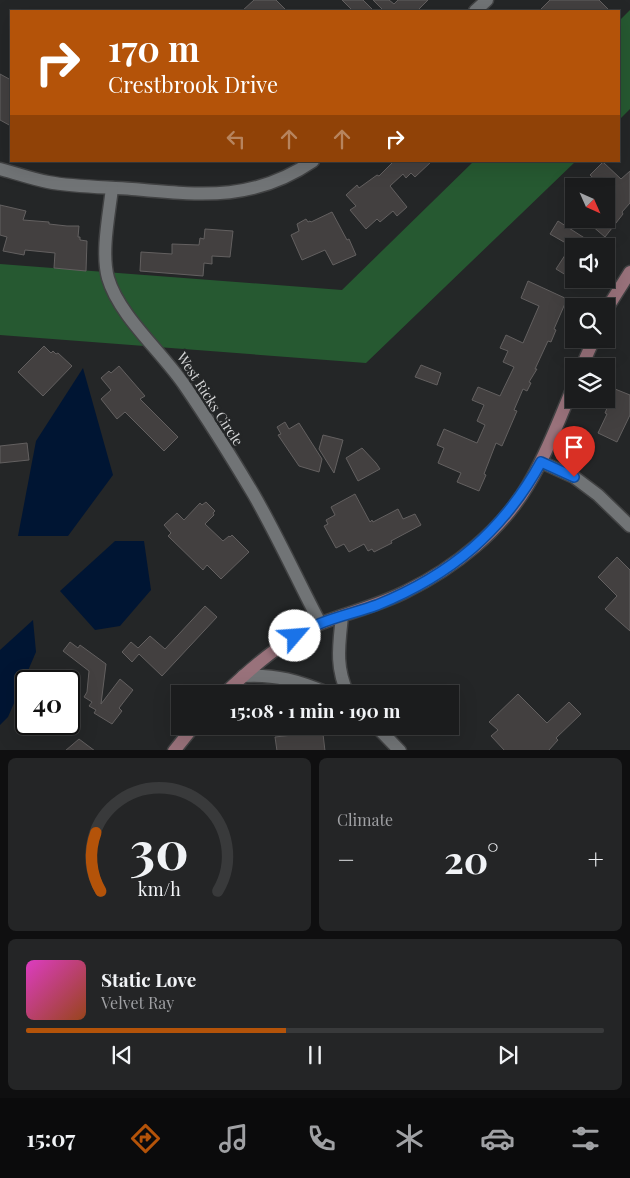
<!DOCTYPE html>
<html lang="en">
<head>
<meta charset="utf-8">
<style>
  :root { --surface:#1b1c1d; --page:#242526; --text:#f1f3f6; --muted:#a0a1a4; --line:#393a3b; --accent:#b45309 }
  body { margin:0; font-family:"Playfair Display",serif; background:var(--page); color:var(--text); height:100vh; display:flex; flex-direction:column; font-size:19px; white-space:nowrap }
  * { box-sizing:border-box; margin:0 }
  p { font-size:16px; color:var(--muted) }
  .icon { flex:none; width:28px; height:28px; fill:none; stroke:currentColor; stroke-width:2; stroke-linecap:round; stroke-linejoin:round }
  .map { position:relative; height:750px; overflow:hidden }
  .drawer { display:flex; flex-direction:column; gap:8px; padding:8px; background:#0f0f10; flex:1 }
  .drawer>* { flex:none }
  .banner { position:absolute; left:10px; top:10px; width:610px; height:152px; border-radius:0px; box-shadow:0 5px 20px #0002,0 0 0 1px var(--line); background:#b45309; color:#fff; overflow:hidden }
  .needle { width:32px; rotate:135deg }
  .tools { position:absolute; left:565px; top:178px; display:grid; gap:10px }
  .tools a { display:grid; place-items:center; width:50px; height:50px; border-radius:0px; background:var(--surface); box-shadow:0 5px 20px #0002,0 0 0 1px var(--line); font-size:25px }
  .speed { position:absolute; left:15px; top:670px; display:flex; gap:10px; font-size:25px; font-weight:700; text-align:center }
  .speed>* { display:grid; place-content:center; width:65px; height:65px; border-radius:50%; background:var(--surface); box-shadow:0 5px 20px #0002,0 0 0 1px var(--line); line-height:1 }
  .speed .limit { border:2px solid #111; border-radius:8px; background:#fff; color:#111 }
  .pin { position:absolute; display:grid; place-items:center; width:42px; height:42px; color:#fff; margin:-51px -21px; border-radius:50% 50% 50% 0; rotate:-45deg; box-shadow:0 0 5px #0007 }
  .pin .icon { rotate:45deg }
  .me { position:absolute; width:55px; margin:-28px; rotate:63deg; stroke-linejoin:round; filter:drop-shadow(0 0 4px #0008) }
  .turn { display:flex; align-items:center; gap:18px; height:105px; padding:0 15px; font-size:22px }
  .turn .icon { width:65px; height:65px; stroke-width:2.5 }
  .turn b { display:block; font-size:35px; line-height:42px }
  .lanes { display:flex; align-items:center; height:48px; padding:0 15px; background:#0003; justify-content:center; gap:25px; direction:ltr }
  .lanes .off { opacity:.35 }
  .big { font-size:38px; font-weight:700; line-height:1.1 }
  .drawer .widget { flex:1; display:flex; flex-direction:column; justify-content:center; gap:8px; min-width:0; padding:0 18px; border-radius:8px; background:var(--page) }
  .drawer .dial { align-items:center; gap:0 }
  .dial svg { height:130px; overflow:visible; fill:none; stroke:var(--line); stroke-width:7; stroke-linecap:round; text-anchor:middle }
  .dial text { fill:var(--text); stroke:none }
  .song { display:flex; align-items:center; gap:15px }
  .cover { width:60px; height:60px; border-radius:8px; background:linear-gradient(135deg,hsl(310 70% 55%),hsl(20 70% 35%)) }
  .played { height:5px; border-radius:2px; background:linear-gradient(90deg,var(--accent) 45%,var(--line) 45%) }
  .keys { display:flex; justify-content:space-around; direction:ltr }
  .heat { display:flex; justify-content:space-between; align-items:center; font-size:28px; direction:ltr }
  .drawer .tiles { flex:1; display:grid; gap:8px; grid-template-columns:1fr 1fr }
  .widget:last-child { grid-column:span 2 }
  .trip { position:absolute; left:171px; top:685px; width:288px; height:50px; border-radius:0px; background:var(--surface); box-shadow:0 5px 20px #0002,0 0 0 1px var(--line); font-weight:700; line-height:50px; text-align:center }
  .menu { display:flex; height:80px; justify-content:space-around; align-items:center; background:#0b0b0c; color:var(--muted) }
  .menu .icon { width:35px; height:35px }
  .menu .on { color:var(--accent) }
  .menu b { font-size:22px; color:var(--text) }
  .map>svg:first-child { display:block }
  .green { fill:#265931 }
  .water { fill:#001533 }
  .building { fill:#434040; stroke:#636060 }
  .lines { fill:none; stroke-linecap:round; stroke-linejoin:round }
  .street-casing { stroke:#414243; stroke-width:15 }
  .secondary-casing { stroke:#414243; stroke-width:15 }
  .street { stroke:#717476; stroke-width:12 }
  .secondary { stroke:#99727b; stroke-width:12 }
  .route-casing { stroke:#114b97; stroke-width:12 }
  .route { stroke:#1a73e8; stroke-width:9 }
  .labels { text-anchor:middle; stroke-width:5; stroke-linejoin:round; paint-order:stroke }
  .street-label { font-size:14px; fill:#d4d5d6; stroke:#242627 }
</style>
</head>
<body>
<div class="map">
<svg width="630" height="751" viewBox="0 0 630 751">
  <rect width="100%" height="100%" fill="#242627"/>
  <g class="green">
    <polygon points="630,10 630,109 619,120 619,21"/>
    <polygon points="474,161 576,161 366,363 0,335 0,264 342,290"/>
  </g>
  <g class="water">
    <polygon points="83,368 113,475 68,536 18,536 36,441"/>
    <polygon points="115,541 144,541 151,590 120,626 95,630 60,591"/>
    <polygon points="33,620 36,652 8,717 0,725 0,650"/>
  </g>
  <g class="building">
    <polygon points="254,0 276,0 287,11 242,11"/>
    <polygon points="342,0 363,0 374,11 353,11"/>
    <polygon points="373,0 389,0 394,4 398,0 428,0 417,11 384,11"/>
    <polygon points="550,0 599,0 610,11 539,11"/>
    <polygon points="0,74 11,80 11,126 0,120"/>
    <polygon points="394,161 432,161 415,177 411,173 406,178 403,174 390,186 407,207 397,216 393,211 380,222 377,219 366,229 350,210 356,206 346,195 357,185 359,188 377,175 379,176"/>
    <polygon points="603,162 621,179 630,171 630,203 622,212 623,214 605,237 584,219 606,219 606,186 602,186 590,175"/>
    <polygon points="0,205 26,211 23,220 49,222 49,224 67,226 79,226 78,237 80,237 80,240 87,241 86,271 54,268 55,253 25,250 24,255 3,251 7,237 0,235"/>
    <polygon points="332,212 347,240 349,239 356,255 333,265 325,250 302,260 291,235 299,231 297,224 306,219 308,222 310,221 311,222"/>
    <polygon points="558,221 597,246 574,246 574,280 556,269 571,246 550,234"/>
    <polygon points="205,229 233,231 230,257 212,256 212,264 204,263 203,276 140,271 141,252 172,254 172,244 199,245 200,238 204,239"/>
    <polygon points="528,281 567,299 554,329 556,330 551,342 548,341 535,369 537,369 529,382 531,383 527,391 523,389 514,410 517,411 502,446 496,443 484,474 486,475 479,491 457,482 461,473 438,463 444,448 437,445 444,429 477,443 485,425 477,421 484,405 472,400 478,387 500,396 514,367 503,362 508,351 500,348 506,335 523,343 539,306 521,298"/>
    <polygon points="44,346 51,353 53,351 56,354 58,353 72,366 43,396 18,372"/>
    <polygon points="421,365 441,373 437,385 415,377"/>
    <polygon points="119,366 145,396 140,399 178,437 164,451 125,412 117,419 101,399 111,390 101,378 109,371 111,373"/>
    <polygon points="615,389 630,395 630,415 617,442 598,433 607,414 605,413"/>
    <polygon points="285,422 289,429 299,423 322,459 319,472 299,466 278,435 281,434 277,427"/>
    <polygon points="323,435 343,440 334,473 319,449"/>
    <polygon points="27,443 29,460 0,463 0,446"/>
    <polygon points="362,448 376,463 380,469 358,481 346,458"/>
    <polygon points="355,494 370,522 372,520 373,522 398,509 403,519 415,514 421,525 391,541 392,543 374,552 372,549 368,551 364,544 349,552 344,544 336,548 324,526 328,524 326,520 335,515 331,507"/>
    <polygon points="206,502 215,511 213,513 214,515 205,524 223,541 229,536 230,537 232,535 249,552 221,579 207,565 203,570 168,536 171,533 164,525 177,513 184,520 200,503 202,505"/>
    <polygon points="617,557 630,570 630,631 605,609 617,596 598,577"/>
    <polygon points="205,606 217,617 162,676 139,654 132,662 122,652 131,642 138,648 150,636 165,649"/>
    <polygon points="70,642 78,648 80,645 106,664 101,704 120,679 133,690 119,708 122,711 112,724 94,713 96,710 89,706 92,702 84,697 87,692 89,671 63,651"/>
    <polygon points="518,694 547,723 569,702 581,714 556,738 558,740 548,751 505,751 491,736 498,730 489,722"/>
    <polygon points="310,733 310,735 323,734 325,751 277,751 275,737"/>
    <polygon points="79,739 95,751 65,751"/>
  </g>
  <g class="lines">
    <g class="street-casing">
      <g id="street">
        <polyline points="475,11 487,0"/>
        <path d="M0 169C16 173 32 179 48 182 75 187 105 187 132 189 200 195 253 202 313 161"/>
        <path d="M112 188C109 215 101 252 108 278 119 316 163 353 185 386 209 421 232 458 254 495 278 537 298 581 320 623"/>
        <polyline points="541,462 574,477 598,495 630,526"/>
        <path d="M342 616C339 645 335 667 348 694"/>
        <path d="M243 676C276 674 299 681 330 694"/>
        <polyline points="376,726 400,751"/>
      </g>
    </g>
    <g class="secondary-casing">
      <g id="secondary">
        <polyline points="606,310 630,272"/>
        <polyline points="582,366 594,339"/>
        <path d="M224 694C251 668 287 636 322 623 350 612 380 605 407 591 454 568 501 531 528 485 547 454 559 419 574 385"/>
        <polyline points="174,751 194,726"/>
      </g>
    </g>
    <use href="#street" class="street"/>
    <use href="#secondary" class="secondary"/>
  </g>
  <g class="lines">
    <g class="route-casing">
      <path id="route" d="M295 636C303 632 311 628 319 624 338 616 358 612 377 605 451 575 503 531 541 462L574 477"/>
    </g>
    <use href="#route" class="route"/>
  </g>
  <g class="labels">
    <g class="street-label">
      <text transform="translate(210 399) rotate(57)" y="5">West Ricks Circle</text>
    </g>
  </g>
</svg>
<div class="tools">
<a><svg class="needle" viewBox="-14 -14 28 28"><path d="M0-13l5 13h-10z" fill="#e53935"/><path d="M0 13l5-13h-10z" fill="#a0a1a4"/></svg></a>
<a><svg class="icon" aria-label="sound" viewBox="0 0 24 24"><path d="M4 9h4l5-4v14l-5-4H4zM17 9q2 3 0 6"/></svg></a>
<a><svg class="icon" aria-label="search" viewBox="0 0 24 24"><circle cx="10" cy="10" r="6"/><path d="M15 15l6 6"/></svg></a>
<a><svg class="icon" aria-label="layers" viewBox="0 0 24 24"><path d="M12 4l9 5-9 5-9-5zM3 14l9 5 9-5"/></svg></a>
</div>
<div class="speed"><div class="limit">40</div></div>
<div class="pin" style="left:574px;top:477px;background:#d93025"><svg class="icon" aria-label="arrive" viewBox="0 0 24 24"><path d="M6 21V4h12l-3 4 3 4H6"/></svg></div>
<svg class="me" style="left:295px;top:636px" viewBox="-20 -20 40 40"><circle r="19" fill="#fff"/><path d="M0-13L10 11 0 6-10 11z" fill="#1a73e8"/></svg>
<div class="trip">15:08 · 1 min · 190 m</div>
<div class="banner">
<div class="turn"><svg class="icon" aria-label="right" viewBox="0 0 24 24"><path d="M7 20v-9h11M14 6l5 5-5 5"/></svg><div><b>170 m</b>Crestbrook Drive</div></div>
<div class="lanes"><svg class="icon off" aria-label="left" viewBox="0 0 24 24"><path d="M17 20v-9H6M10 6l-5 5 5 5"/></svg><svg class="icon off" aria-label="ahead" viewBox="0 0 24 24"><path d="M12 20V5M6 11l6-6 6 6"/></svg><svg class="icon off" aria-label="ahead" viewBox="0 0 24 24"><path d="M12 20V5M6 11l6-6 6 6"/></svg><svg class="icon" aria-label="right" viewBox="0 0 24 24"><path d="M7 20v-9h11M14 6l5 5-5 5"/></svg></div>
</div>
</div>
<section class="drawer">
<div class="tiles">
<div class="widget dial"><svg viewBox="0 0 100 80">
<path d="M14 69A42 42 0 1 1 86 69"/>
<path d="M14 69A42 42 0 0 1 11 33" stroke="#b45309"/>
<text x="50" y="56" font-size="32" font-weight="700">30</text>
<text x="50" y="72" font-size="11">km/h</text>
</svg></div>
<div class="widget"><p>Climate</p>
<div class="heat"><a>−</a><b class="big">20°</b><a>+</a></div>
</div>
<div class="widget">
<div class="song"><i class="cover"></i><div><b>Static Love</b><p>Velvet Ray</p></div></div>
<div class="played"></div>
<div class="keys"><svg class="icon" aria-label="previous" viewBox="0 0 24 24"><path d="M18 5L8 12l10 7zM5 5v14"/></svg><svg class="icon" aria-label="pause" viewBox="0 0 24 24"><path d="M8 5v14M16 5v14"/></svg><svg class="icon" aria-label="next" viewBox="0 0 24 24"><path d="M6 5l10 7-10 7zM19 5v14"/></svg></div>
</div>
</div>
</section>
<nav class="menu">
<b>15:07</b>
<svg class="icon on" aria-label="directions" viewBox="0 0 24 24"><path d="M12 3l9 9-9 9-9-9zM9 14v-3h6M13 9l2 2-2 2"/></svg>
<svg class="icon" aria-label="music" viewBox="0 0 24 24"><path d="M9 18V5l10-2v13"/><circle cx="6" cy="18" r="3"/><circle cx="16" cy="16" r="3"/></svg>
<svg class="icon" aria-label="phone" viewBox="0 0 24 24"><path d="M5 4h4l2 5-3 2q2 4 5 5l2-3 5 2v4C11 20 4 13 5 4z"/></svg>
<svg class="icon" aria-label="climate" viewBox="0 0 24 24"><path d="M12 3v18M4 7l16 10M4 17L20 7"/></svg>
<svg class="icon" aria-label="car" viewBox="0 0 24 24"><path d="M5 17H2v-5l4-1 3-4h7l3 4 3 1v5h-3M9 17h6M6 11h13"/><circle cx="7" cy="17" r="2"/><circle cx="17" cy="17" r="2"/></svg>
<svg class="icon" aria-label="filters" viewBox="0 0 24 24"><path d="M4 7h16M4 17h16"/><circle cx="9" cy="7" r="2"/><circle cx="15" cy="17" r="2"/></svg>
</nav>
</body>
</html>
